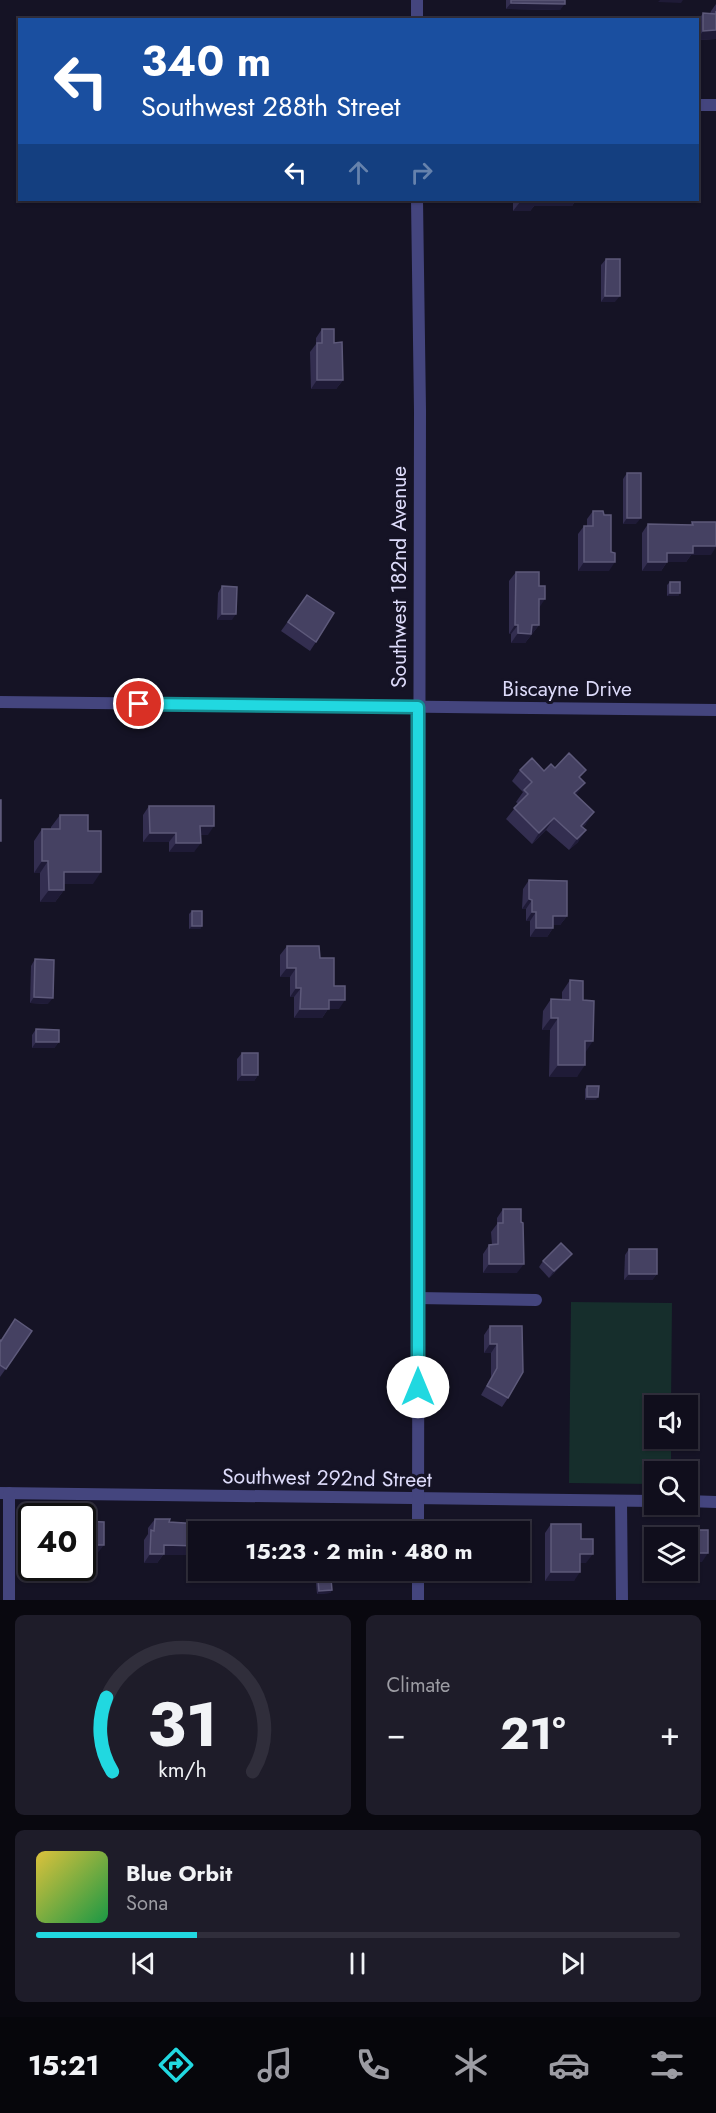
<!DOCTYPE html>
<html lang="en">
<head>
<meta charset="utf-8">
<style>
  :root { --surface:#100e1c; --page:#1e1c29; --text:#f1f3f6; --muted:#9c9ca3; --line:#302e3b; --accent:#21d8e0 }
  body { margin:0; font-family:Jost,sans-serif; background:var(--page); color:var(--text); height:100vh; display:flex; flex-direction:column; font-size:22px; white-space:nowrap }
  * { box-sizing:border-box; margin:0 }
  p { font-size:20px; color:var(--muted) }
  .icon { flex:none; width:33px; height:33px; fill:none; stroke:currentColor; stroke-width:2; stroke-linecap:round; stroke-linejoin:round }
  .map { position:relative; height:1600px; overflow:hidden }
  .side { display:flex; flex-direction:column; gap:15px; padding:15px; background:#09080f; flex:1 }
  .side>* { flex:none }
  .hud { position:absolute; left:18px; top:18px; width:681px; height:183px; border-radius:0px; box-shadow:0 2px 4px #0004,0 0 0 2px var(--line); background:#1a4fa0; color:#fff; overflow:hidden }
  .controls { position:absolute; left:644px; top:1395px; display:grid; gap:12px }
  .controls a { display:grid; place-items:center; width:54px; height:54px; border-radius:0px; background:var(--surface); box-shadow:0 2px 4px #0004,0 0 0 2px var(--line); font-size:30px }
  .speed { position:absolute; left:18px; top:1503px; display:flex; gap:12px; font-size:30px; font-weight:700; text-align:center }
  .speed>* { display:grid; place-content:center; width:78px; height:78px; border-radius:50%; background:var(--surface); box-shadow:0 2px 4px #0004,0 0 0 2px var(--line); line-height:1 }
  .speed .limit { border:3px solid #111; border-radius:9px; background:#fff; color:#111 }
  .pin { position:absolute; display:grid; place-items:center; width:51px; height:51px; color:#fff; margin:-26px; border:3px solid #fff; border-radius:50%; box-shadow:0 2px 6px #0007 }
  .me { position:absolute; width:66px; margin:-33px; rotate:0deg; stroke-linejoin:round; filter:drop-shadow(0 0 4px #0008) }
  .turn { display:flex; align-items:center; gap:21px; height:126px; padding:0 24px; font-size:27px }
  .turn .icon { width:78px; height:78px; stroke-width:2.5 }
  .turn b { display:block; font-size:42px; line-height:51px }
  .lanes { display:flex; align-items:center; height:57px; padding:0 24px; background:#0003; justify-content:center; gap:30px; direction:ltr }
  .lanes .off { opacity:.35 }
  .big { font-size:45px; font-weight:700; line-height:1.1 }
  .side .widget { flex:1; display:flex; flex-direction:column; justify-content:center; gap:9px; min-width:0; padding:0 21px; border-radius:9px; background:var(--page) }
  .side .dial { align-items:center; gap:0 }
  .dial svg { height:156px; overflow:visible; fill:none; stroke:var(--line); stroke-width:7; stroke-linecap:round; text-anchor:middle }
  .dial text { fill:var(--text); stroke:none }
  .song { display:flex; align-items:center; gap:18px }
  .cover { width:72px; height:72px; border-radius:9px; background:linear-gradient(135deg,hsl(50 70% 55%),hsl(140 70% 35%)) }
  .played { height:6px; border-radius:3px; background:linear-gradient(90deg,var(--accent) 25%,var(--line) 25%) }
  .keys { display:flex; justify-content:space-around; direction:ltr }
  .heat { display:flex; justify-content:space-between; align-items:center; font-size:33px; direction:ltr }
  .side .tiles { flex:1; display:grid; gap:15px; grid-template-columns:1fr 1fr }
  .widget:last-child { grid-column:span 2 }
  .trip { position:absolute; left:188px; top:1521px; width:342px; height:60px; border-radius:0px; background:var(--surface); box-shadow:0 2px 4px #0004,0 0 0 2px var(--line); font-weight:700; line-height:60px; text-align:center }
  .tab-bar { display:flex; height:96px; justify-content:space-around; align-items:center; background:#06060b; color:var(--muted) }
  .tab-bar .icon { width:42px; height:42px }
  .tab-bar .active { color:var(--accent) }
  .tab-bar b { font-size:27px; color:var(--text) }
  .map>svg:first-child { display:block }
  .green { fill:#162e2c }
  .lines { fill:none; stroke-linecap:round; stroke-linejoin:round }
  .minor { stroke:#44457e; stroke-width:12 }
  .tertiary { stroke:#44457e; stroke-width:12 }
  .wall { fill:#332e50 }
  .shaded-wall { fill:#1f1b37 }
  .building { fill:#454162; stroke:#5d597a; stroke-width:1.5 }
  .route-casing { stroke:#158c92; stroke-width:15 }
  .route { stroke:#21d8e0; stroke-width:10 }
  .labels { text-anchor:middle; stroke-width:6; stroke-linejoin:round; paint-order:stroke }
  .street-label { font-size:21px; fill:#dddbfa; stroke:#151325 }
</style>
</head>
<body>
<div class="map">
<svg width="716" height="1600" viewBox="0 0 716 1600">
  <rect width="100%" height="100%" fill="#151325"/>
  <polygon class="green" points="571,1302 672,1303 671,1405 654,1406 654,1438 671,1439 671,1471 654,1472 654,1484 569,1483"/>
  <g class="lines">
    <g class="minor">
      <polyline points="698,105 716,105"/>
      <polyline points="417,1298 536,1300"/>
      <polyline points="0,1493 654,1501"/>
      <polyline points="9,1493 9,1600"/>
      <polyline points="621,1501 622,1600"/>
      <polyline points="687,1501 716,1502"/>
    </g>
    <g class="tertiary">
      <polyline points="417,20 417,0"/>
      <polyline points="417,200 420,410 418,1532"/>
      <polyline points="0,702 716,710"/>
      <polyline points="418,1570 418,1600"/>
    </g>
  </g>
  <g class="wall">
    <polygon points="506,0 565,0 560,10 506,9"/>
    <polygon points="716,4 716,39 698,40 698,21 703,13 710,14 711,11"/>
    <polygon points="513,200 576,200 572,206 534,206 530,211 513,211"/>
    <polygon points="606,259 615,302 601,302 601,265"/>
    <polygon points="322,329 334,343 343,380 336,389 311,389 310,352 316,344 316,338"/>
    <polygon points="627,473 636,524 623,524 623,479"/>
    <polygon points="593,511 604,515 609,571 578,571 578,534 584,526 587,526 587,519"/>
    <polygon points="692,522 711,555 691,555 686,562 667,562 661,571 642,571 642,533 648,524 690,525"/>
    <polygon points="516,572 539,608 539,625 525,643 511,643 511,634 509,634 509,581"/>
    <polygon points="670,582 680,593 678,596 667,596 667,585"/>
    <polygon points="222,586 232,620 217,620 218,593"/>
    <polygon points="307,595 316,642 310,651 281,631"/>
    <polygon points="555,768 580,778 576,795 586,824 583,827 578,842 569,850 546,830 532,844 506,819 518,804 516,802 523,792 512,781 520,770 544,771"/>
    <polygon points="149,806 208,835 200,835 194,852 169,852 169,842 143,842 143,815"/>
    <polygon points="60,815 88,831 93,884 64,884 64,890 55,902 40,902 40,873 34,873 34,841 42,829 51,829 51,827"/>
    <polygon points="529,880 567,916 560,925 553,925 553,928 547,937 530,937 530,921 526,921 526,909 522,909 523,889"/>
    <polygon points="192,911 202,926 200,929 189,929 189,914"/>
    <polygon points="287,946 320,958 334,986 339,1009 328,1009 322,1018 294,1018 294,997 290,997 290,977 280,977 280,955"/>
    <polygon points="35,959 48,1004 30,1003 31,966"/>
    <polygon points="570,980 583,1000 585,1053 577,1077 549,1077 550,1030 542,1030 543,1011 551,999 562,1000 562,992"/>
    <polygon points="36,1029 59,1042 54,1048 32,1048 32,1035"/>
    <polygon points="242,1053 258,1075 254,1081 237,1081 237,1059"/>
    <polygon points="587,1086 596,1100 585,1100 585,1089"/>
    <polygon points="503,1209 517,1273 483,1273 483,1254 489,1245 492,1245 491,1232 497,1224 497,1218"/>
    <polygon points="629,1249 657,1274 652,1280 624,1280 625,1255"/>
    <polygon points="572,1254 567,1260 549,1278 539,1267 543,1261"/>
    <polygon points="490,1326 522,1326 508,1398 502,1407 481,1395 491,1377 491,1353 484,1353 484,1335"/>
    <polygon points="32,1331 0,1377 0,1340"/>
    <polygon points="155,1519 198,1532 198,1548 193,1555 163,1555 157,1563 144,1563 144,1540 148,1534 148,1528"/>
    <polygon points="262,1520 292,1532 244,1532 250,1523 261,1523"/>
    <polygon points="336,1521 353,1524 382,1532 330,1532 330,1530"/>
    <polygon points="551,1524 581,1539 586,1563 580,1563 574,1581 545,1581 545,1533"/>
    <polygon points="463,1570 486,1570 480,1579 463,1579"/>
    <polygon points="318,1580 332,1590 330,1593 317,1594 316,1583"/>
  </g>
  <g class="shaded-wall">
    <polygon points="660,0 683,0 681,3 658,2"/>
    <polygon points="511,3 565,4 560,10 506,9"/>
    <polygon points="716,30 716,39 698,40 698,38 703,31"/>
    <polygon points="535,200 576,200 572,206 534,206 530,211 513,211 520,202"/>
    <polygon points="605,296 620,296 615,302 601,302"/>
    <polygon points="317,380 343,380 336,389 311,389"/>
    <polygon points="627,518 641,518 636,524 623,524"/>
    <polygon points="693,546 716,546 716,547 711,555 691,555 686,562 667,562 661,571 642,571 648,562 667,553"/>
    <polygon points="584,562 615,562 609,571 578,571"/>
    <polygon points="670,593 680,593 678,596 667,596"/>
    <polygon points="539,599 545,599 539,608"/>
    <polygon points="222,614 236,614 232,620 217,620"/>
    <polygon points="515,625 518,625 511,634 509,634"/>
    <polygon points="532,625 539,625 525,643 511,643 518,633"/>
    <polygon points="585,783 577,794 566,804 574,793"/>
    <polygon points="594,812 586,824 573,837 581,826"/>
    <polygon points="554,818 546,830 532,844 539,833"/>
    <polygon points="200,826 214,826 208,835 194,835"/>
    <polygon points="586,830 578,842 569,850 577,839"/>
    <polygon points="150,833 176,833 169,842 143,842"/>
    <polygon points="176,843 201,843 194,852 169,852"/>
    <polygon points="42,861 48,861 40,873 34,873"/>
    <polygon points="64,872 101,872 93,884 55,884"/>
    <polygon points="49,890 64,890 55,902 40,902"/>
    <polygon points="529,899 532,900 526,909 522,909"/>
    <polygon points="532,912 536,912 530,921 526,921"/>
    <polygon points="553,916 567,916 560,925 547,925"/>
    <polygon points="192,926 202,926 200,929 189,929"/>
    <polygon points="536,928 553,928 547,937 530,937"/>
    <polygon points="287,968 296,968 290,977 280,977"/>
    <polygon points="296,988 301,988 294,997 290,997"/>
    <polygon points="34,997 53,998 48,1004 30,1003"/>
    <polygon points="329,1000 345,1000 339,1009 328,1009 322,1018 294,1018 300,1009"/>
    <polygon points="551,1018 558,1018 550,1030 542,1030"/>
    <polygon points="585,1041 593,1041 585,1053"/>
    <polygon points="36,1042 59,1042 54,1048 32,1048"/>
    <polygon points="558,1065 585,1065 577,1077 549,1077"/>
    <polygon points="242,1075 258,1075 254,1081 237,1081"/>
    <polygon points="587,1097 598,1097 596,1100 585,1100"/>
    <polygon points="572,1254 567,1260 549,1278 554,1271"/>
    <polygon points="489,1264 524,1264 517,1273 483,1273"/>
    <polygon points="629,1274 657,1274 652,1280 624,1280"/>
    <polygon points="490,1344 497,1344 491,1353 484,1353"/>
    <polygon points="82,1545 104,1545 97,1554 82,1554"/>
    <polygon points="164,1545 198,1546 198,1548 193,1555 163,1555 157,1563 144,1563 150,1554"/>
    <polygon points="687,1553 708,1553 702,1562 687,1562"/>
    <polygon points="580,1554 593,1554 586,1563 574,1563"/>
    <polygon points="469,1570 486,1570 480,1579 463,1579"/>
    <polygon points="551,1572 580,1572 574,1581 545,1581"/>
    <polygon points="332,1590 330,1593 317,1594 319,1591"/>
  </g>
  <g class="building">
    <polygon points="511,0 565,0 565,4 511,3"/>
    <polygon points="716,11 716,30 703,31 703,13 716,14"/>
    <rect x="520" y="200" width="17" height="2"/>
    <polygon points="606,259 620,259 620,296 605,296"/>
    <polygon points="322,329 334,329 334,343 342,342 343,380 317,380 317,343 322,343"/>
    <rect x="627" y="473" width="14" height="45"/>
    <polygon points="593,511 603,511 604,515 611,515 611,552 615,553 615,562 584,562 584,526 593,526"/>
    <polygon points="692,522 716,522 716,546 693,546 693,553 667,553 667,562 648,562 648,524 693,525"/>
    <polygon points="516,572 539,572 539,586 545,586 545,599 539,599 539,625 532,625 531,634 518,633 518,625 515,625"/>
    <rect x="670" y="582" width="10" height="11"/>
    <polygon points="222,586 237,587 236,614 222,614"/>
    <polygon points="307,595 334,613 316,642 288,622"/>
    <polygon points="569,753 586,770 579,777 585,783 574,793 594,812 581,826 586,830 577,839 554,818 539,833 514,808 528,794 524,790 532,782 520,770 532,758 544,771 551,764 555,768"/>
    <rect x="0" y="800" width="1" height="41"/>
    <polygon points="149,806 214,806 214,826 200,826 201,843 176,843 176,833 150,833"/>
    <polygon points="60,815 88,815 88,831 101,831 101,872 64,872 64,890 49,890 48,861 42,861 42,829 60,829"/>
    <polygon points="529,880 567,881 567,916 553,916 553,928 536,928 536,912 532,912 532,900 529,899"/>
    <rect x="192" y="911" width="10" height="15"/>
    <polygon points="287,946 319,946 320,958 334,958 334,986 345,986 345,1000 329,1000 329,1009 300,1009 301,988 296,988 296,968 287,968"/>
    <polygon points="35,959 54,960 53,998 34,997"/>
    <polygon points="570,980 583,981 583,1000 594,1001 593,1041 585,1041 585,1065 558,1065 558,1018 551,1018 551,999 570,1000"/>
    <polygon points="36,1029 59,1030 59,1042 36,1042"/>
    <rect x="242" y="1053" width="16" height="22"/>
    <polygon points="587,1086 599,1086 598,1097 587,1097"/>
    <polygon points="503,1209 521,1209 521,1222 523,1223 524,1264 489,1264 489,1245 498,1244 498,1223 503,1223"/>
    <polygon points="561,1243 572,1254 554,1271 543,1261"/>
    <rect x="629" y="1249" width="28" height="25"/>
    <polygon points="15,1319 32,1331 6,1369 0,1365 0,1340 1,1341"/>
    <polygon points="490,1326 522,1326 523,1372 508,1398 487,1386 497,1368 497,1344 490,1344"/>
    <polygon points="155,1519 170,1519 169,1522 200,1524 199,1532 198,1532 198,1546 164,1545 164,1554 150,1554 151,1530 154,1531"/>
    <polygon points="262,1520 292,1521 292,1532 250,1532 250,1523 262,1523"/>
    <polygon points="82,1521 104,1522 104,1545 82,1545"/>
    <polygon points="336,1521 353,1521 353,1524 382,1526 382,1532 336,1532"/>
    <polygon points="551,1524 581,1524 581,1539 593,1539 593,1554 580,1554 580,1572 551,1572"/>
    <rect x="483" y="1526" width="19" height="6"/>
    <polygon points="674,1530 708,1530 708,1553 687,1553 687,1538 660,1538 660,1533 674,1533"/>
    <rect x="519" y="1534" width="2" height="20"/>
    <polygon points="331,1579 332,1590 319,1591 318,1580"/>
  </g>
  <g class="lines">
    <g class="route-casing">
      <polyline id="route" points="139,704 418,707 418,1387"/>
    </g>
    <use href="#route" class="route"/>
  </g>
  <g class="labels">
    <g class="street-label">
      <text transform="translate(399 577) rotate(-90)" y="7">Southwest 182nd Avenue</text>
      <text x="567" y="696">Biscayne Drive</text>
      <text transform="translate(327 1478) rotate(1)" y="7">Southwest 292nd Street</text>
    </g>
  </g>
</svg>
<div class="controls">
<a><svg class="icon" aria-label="sound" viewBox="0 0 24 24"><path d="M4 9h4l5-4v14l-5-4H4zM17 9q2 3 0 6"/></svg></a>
<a><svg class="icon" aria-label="search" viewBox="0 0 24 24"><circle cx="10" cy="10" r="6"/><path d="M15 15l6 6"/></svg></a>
<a><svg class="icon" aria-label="layers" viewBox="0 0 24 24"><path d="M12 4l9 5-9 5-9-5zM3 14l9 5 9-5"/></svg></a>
</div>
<div class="speed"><div class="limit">40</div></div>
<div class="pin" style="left:139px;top:704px;background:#d93025"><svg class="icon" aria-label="arrive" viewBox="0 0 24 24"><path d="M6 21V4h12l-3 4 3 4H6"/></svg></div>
<svg class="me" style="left:418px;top:1387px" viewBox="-20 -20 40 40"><circle r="19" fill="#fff"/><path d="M0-13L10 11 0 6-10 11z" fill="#21d8e0"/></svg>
<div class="trip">15:23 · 2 min · 480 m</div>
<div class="hud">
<div class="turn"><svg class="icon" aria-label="left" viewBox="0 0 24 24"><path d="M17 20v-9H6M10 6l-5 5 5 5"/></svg><div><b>340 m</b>Southwest 288th Street</div></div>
<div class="lanes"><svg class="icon" aria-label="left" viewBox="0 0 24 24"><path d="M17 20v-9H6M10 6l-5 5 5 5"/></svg><svg class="icon off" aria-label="ahead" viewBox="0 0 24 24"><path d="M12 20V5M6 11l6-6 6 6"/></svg><svg class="icon off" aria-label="right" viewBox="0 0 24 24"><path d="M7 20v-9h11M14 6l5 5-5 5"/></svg></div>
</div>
</div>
<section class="side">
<div class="tiles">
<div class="widget dial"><svg viewBox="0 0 100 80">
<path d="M14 69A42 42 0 1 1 86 69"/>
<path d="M14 69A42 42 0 0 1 11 31" stroke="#21d8e0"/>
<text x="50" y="56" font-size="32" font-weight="700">31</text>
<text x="50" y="72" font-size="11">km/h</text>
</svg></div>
<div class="widget"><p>Climate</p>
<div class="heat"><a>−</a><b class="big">21°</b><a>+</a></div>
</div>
<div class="widget">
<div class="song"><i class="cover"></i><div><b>Blue Orbit</b><p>Sona</p></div></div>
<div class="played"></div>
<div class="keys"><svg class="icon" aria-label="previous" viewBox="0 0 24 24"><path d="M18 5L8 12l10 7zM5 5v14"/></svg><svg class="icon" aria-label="pause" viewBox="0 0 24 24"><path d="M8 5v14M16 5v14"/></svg><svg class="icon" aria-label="next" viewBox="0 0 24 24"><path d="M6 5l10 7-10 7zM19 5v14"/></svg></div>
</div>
</div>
</section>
<nav class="tab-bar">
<b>15:21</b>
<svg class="icon active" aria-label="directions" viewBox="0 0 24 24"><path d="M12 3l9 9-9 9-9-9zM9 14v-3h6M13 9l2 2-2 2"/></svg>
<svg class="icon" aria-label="music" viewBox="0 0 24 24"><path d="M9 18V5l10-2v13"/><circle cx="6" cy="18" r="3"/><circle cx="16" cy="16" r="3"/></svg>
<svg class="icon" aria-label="phone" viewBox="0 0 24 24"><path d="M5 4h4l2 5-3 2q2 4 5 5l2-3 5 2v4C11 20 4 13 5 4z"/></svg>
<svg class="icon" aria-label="climate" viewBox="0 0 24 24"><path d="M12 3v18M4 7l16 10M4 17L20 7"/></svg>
<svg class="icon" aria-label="car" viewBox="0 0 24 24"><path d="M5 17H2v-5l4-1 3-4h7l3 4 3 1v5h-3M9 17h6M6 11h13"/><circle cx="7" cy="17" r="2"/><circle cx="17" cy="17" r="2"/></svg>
<svg class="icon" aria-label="filters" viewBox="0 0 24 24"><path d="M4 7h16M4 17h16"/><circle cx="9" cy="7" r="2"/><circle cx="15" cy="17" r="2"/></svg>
</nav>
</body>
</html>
